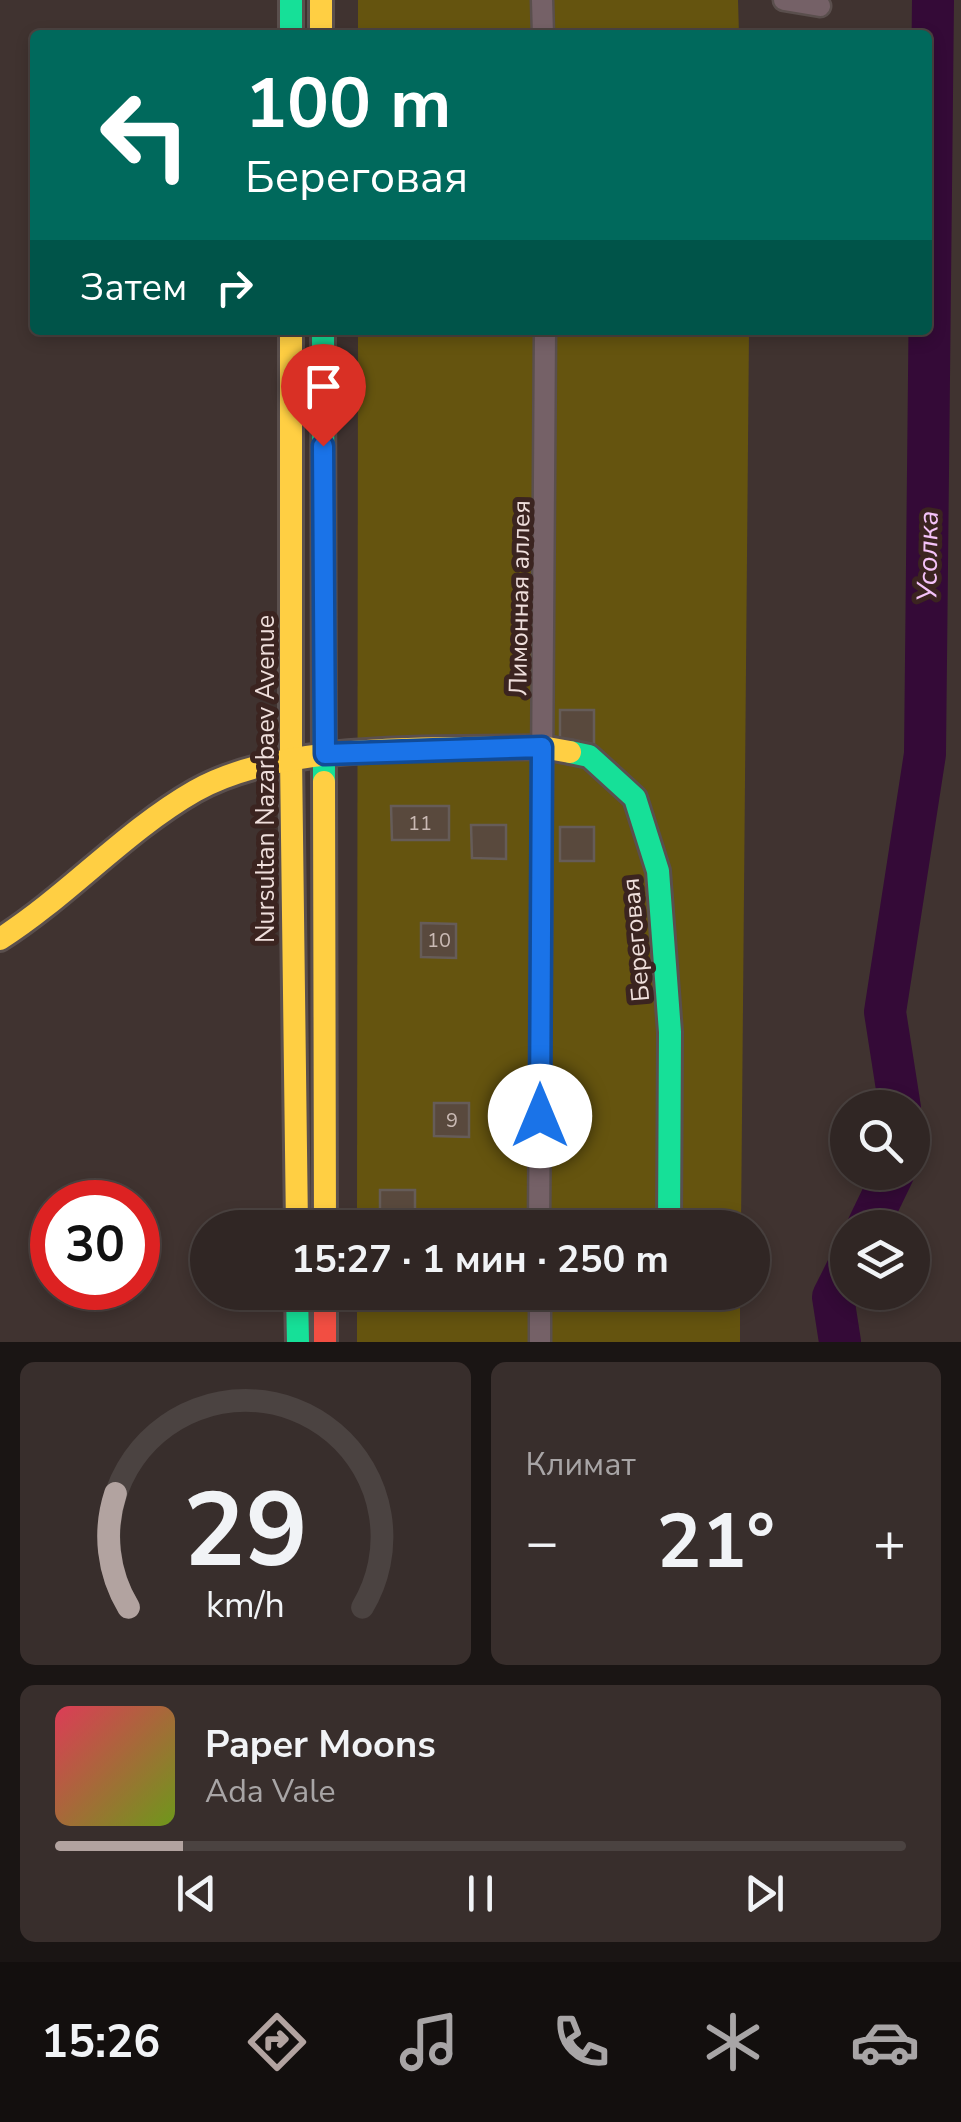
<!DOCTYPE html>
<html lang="ru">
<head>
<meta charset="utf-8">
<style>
  :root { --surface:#302624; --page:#382e2c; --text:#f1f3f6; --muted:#a8a5a6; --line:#4b4341; --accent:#b2a3a0 }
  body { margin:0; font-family:"Nunito Sans",sans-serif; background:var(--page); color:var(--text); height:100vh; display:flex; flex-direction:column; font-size:38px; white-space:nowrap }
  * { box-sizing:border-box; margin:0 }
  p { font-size:32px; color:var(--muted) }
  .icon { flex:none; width:55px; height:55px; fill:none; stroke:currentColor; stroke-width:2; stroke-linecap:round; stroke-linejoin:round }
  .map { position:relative; height:1342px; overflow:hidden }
  .side { display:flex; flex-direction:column; gap:20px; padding:20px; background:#1a1514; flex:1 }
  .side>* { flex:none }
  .guide { position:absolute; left:30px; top:30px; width:902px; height:305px; border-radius:10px; box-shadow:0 5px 15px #0003,0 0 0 2px var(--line); background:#00695c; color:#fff; overflow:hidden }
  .controls { position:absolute; left:830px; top:1090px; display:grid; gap:20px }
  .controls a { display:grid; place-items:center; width:100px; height:100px; border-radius:50%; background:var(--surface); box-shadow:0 5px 15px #0003,0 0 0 2px var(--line); font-size:50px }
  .speed { position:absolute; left:30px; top:1180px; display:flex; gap:20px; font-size:50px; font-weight:700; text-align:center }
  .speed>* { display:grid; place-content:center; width:130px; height:130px; border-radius:50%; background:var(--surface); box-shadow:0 5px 15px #0003,0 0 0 2px var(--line); line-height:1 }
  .speed .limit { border:15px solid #d22; background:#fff; color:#111 }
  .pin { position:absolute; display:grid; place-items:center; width:85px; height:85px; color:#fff; margin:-102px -42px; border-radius:50% 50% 50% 0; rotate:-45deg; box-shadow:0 0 10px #0007 }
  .pin .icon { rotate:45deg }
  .me { position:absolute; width:110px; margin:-55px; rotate:0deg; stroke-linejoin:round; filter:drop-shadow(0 0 8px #0008) }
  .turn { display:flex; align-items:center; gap:35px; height:210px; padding:0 50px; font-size:45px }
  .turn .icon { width:130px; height:130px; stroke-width:2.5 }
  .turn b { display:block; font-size:70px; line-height:85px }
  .then { display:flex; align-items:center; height:95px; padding:0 50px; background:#0003; gap:20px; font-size:38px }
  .big { font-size:75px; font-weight:700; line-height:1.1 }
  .side .tile { flex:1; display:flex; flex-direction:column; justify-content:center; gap:15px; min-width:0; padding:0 35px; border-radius:15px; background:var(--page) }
  .side .dial { align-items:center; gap:0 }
  .dial svg { height:260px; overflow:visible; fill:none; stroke:var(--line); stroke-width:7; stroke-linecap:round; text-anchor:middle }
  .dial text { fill:var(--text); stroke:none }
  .song { display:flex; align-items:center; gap:30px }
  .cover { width:120px; height:120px; border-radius:15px; background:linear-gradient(135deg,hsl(350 70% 55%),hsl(80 70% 35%)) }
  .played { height:10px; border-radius:5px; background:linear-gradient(90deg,var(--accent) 15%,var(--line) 15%) }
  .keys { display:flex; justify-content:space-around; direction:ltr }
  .heat { display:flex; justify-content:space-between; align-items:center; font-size:55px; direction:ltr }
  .side .tiles { flex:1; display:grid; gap:20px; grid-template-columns:1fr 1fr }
  .tile:last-child { grid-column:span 2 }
  .trip { position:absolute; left:190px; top:1210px; width:580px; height:100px; border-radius:50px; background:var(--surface); box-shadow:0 5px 15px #0003,0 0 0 2px var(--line); font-weight:700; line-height:100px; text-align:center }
  .tab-bar { display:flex; height:160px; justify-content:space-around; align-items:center; background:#130f0e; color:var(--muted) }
  .tab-bar .icon { width:70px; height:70px }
  .tab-bar .current { color:var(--accent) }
  .tab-bar b { font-size:45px; color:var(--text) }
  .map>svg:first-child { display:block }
  .green { fill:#65540f }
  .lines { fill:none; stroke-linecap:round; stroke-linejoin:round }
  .river { stroke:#340a37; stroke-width:42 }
  .building { fill:#59493d; stroke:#665c58; stroke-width:2.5 }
  .street-casing { stroke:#5a4f4d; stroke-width:25 }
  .fast-casing { stroke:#5a4f4d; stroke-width:28 }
  .slow-casing { stroke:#5a4f4d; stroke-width:28 }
  .jam-casing { stroke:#5a4f4d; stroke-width:28 }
  .street { stroke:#756167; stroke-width:20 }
  .fast { stroke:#16e098; stroke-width:22 }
  .slow { stroke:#ffcf43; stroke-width:22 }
  .jam { stroke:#f24e42; stroke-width:22 }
  .route-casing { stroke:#114b97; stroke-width:25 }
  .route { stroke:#1a73e8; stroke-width:18 }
  .labels { text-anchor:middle; stroke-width:10; stroke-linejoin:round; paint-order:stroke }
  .number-label { font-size:20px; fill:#cabab4 }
  .street-label { font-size:25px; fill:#efdfdc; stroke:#3b2420 }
  .water-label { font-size:28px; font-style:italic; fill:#f4c2f8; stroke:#3b2420 }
</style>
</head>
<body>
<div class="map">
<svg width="961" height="1342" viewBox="0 0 961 1342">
  <rect width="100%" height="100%" fill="#403330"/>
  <g class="green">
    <polygon points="358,0 738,0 739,35 358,35"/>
    <polygon points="358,330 749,330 741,1227 357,1228"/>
    <rect x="357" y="1293" width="383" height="49"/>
  </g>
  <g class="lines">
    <g class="river">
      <polyline points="900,1108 885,1012 925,754 933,0"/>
      <polyline points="867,1228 894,1172"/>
      <polyline points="840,1342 833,1297 848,1267"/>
    </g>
  </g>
  <g class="building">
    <rect x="560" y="710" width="34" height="34"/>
    <polygon points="391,806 449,806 449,840 392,840"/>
    <polygon points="471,825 506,825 506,859 472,858"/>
    <rect x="560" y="827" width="34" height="34"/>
    <polygon points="421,923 456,924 456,958 421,957"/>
    <polygon points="434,1103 469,1103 469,1137 434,1136"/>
    <rect x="380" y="1190" width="35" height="33"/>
  </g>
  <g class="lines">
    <g class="street-casing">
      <g id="street">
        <polyline points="542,0 543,35"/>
        <polyline points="784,0 820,6"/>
        <polyline points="539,1228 545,330"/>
        <polyline points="540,1292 540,1342"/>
      </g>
    </g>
    <g class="fast-casing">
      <g id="fast">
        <polyline points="291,0 291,35"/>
        <polyline points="323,330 324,782"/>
        <polyline points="570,752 589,756 635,798 658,871 670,1032 669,1228"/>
        <polyline points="297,1292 298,1342"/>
      </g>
    </g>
    <g class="slow-casing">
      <g id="slow">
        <polyline points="321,0 321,35"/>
        <polyline points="291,330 291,758 297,1228"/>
        <polyline points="324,782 325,1228"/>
        <path d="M0 939C69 895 125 831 195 791 285 740 440 750 542 747L570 752"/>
      </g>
    </g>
    <g class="jam-casing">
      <polyline id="jam" points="325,1292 325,1342"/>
    </g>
    <use href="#street" class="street"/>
    <use href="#fast" class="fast"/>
    <use href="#slow" class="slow"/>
    <use href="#jam" class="jam"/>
  </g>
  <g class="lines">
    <g class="route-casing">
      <polyline id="route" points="323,446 325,754 542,747 540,1116"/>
    </g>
    <use href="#route" class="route"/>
  </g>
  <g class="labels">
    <g class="number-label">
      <text x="420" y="830">11</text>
      <text x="439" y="947">10</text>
      <text x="452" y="1127">9</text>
    </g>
    <g class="street-label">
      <text transform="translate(519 598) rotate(-89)" y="9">Лимонная аллея</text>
      <text transform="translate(265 779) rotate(-90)" y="9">Nursultan Nazarbaev Avenue</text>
      <text transform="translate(635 940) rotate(-95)" y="9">Береговая</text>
    </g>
    <g class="water-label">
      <text transform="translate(927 556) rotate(-89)" y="10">Усолка</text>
    </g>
  </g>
</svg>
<div class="controls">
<a><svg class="icon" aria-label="search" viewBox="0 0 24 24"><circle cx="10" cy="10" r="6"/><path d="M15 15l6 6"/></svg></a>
<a><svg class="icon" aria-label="layers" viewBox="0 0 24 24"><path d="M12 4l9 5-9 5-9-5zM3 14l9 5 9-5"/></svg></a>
</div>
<div class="speed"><div class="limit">30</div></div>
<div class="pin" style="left:323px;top:446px;background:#d93025"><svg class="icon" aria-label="arrive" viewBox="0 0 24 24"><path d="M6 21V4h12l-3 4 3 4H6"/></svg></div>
<svg class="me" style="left:540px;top:1116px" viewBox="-20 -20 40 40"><circle r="19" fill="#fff"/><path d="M0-13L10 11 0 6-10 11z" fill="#1a73e8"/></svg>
<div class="trip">15:27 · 1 мин · 250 m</div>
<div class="guide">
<div class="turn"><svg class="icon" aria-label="left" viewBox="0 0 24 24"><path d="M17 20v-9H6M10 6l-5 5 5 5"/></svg><div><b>100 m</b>Береговая</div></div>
<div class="then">Затем<svg class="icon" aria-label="right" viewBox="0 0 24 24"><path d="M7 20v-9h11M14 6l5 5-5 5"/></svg></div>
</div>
</div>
<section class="side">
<div class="tiles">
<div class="tile dial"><svg viewBox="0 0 100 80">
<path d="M14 69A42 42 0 1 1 86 69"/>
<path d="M14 69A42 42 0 0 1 10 34" stroke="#b2a3a0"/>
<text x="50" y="56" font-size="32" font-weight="700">29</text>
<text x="50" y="72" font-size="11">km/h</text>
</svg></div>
<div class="tile"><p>Климат</p>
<div class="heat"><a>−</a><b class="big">21°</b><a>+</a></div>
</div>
<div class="tile">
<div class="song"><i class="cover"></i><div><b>Paper Moons</b><p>Ada Vale</p></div></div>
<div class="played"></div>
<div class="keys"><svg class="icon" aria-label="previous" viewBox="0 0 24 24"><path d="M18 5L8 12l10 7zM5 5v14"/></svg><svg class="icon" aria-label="pause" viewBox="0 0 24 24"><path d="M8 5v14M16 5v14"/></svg><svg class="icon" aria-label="next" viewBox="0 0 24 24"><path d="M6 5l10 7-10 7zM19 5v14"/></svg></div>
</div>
</div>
</section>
<nav class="tab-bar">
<b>15:26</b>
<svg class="icon current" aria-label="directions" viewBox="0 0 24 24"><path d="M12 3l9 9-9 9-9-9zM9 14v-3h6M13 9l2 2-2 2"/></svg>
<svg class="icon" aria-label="music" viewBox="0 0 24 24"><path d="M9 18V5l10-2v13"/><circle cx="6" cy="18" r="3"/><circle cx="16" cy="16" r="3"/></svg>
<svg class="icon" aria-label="phone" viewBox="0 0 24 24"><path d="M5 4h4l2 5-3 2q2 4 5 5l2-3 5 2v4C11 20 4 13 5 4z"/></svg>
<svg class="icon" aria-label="climate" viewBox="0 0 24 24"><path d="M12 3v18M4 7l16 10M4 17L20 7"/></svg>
<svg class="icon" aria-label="car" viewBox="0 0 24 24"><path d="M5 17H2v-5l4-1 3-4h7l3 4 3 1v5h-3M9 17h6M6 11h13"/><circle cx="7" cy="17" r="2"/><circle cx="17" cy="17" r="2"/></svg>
</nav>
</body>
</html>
